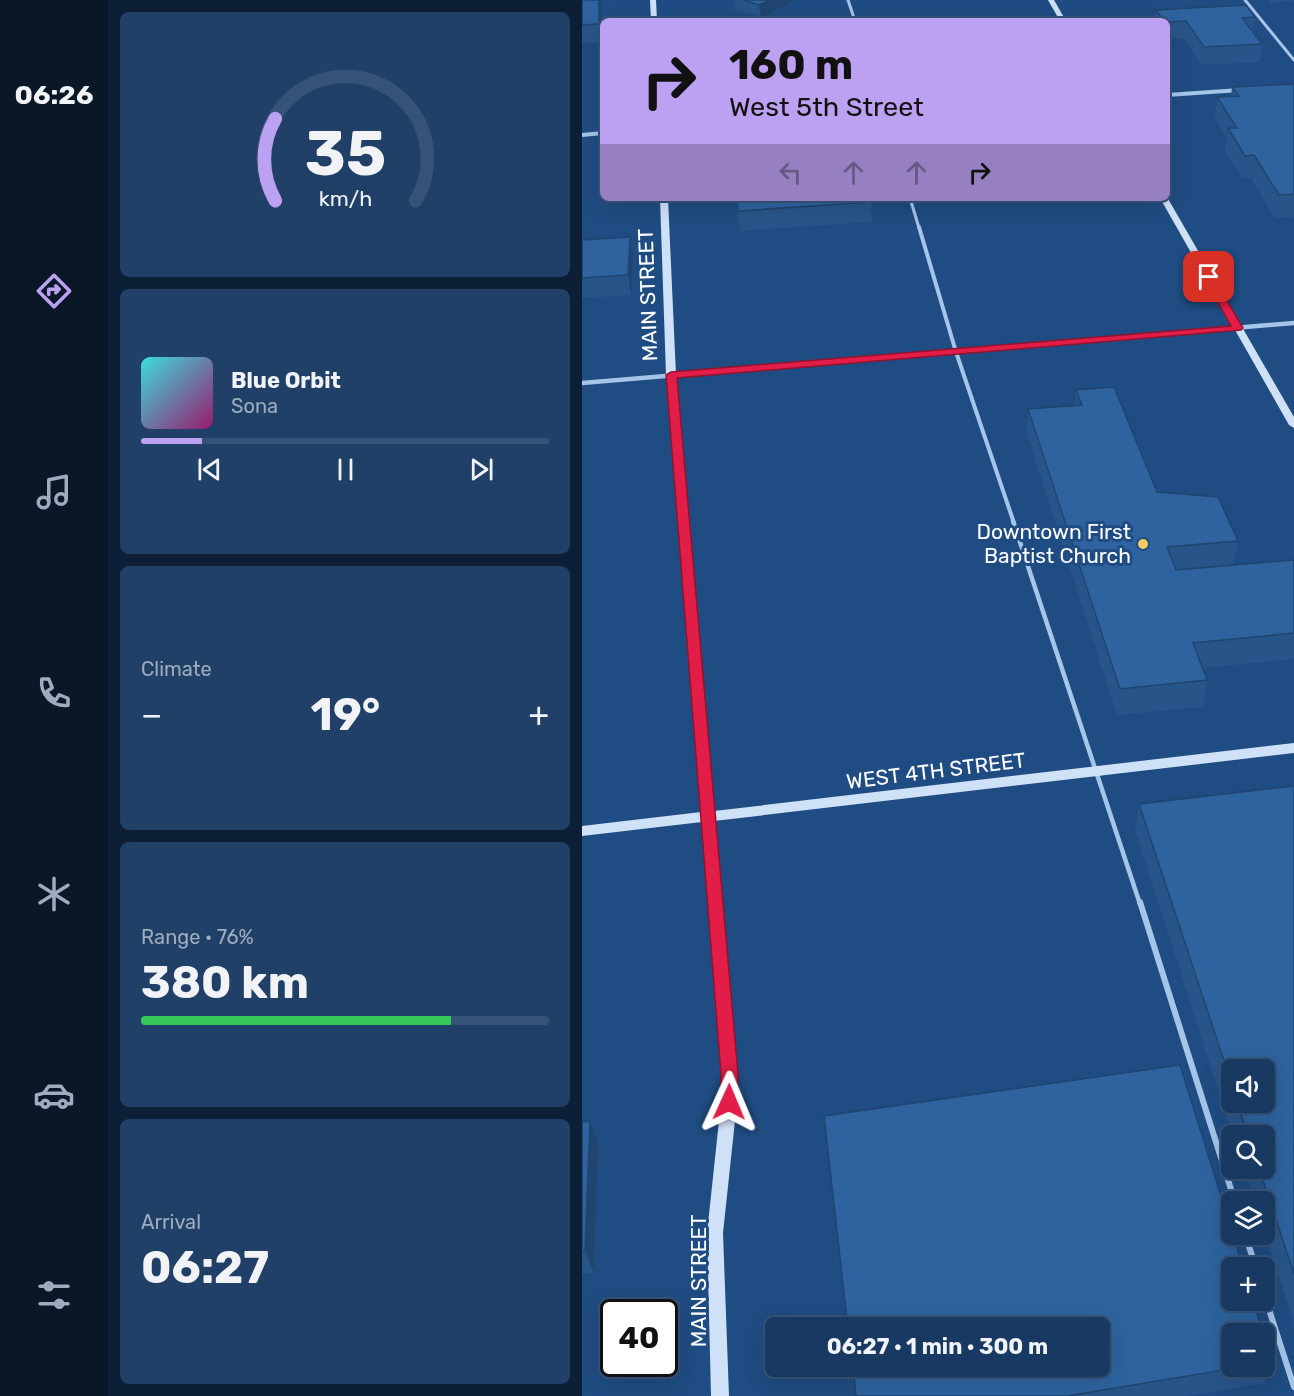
<!DOCTYPE html>
<html lang="en">
<head>
<meta charset="utf-8">
<style>
  :root { --surface:#173962; --page:#204068; --text:#f1f3f6; --muted:#9eacbe; --line:#365377; --accent:#bca0f2 }
  body { margin:0; font-family:Rubik,sans-serif; background:var(--page); color:var(--text); height:100vh; display:flex; flex-direction:column; font-size:22px; white-space:nowrap }
  * { box-sizing:border-box; margin:0 }
  p { font-size:20px; color:var(--muted) }
  .icon { flex:none; width:33px; height:33px; fill:none; stroke:currentColor; stroke-width:2; stroke-linecap:round; stroke-linejoin:round }
  .map { position:relative; flex:1; overflow:hidden }
  .details { display:flex; flex-direction:column; gap:12px; padding:12px; background:#0d1f36; width:474px }
  .details>* { flex:none }
  .hud { position:absolute; left:18px; top:18px; width:570px; height:183px; border-radius:9px; box-shadow:0 6px 24px #0002,0 0 0 2px var(--line); background:#bca0f2; color:#111; overflow:hidden }
  .fabs { position:absolute; left:639px; top:1059px; display:grid; gap:12px }
  .fabs a { display:grid; place-items:center; width:54px; height:54px; border-radius:9px; background:var(--surface); box-shadow:0 6px 24px #0002,0 0 0 2px var(--line); font-size:30px }
  .speed { position:absolute; left:18px; top:1299px; display:flex; gap:12px; font-size:30px; font-weight:700; text-align:center }
  .speed>* { display:grid; place-content:center; width:78px; height:78px; border-radius:50%; background:var(--surface); box-shadow:0 6px 24px #0002,0 0 0 2px var(--line); line-height:1 }
  .speed .limit { border:3px solid #111; border-radius:9px; background:#fff; color:#111 }
  .pin { position:absolute; display:grid; place-items:center; width:51px; height:51px; color:#fff; margin:-26px; border-radius:12px; box-shadow:0 3px 9px #0006 }
  .me { position:absolute; width:66px; margin:-33px; rotate:1deg; stroke-linejoin:round; filter:drop-shadow(0 0 4px #0008) }
  .turn { display:flex; align-items:center; gap:21px; height:126px; padding:0 30px; font-size:27px }
  .turn .icon { width:78px; height:78px; stroke-width:2.5 }
  .turn b { display:block; font-size:42px; line-height:51px }
  .lanes { display:flex; align-items:center; height:57px; padding:0 30px; background:#0003; justify-content:center; gap:30px; direction:ltr }
  .lanes .off { opacity:.35 }
  .big { font-size:45px; font-weight:700; line-height:1.1 }
  .details .card { flex:1; display:flex; flex-direction:column; justify-content:center; gap:9px; min-width:0; padding:0 21px; border-radius:9px; background:var(--page) }
  .details .dial { align-items:center; gap:0 }
  .dial svg { height:156px; overflow:visible; fill:none; stroke:var(--line); stroke-width:7; stroke-linecap:round; text-anchor:middle }
  .dial text { fill:var(--text); stroke:none }
  .song { display:flex; align-items:center; gap:18px }
  .cover { width:72px; height:72px; border-radius:9px; background:linear-gradient(135deg,hsl(180 70% 55%),hsl(320 70% 35%)) }
  .played { height:6px; border-radius:3px; background:linear-gradient(90deg,var(--accent) 15%,var(--line) 15%) }
  .keys { display:flex; justify-content:space-around; direction:ltr }
  .heat { display:flex; justify-content:space-between; align-items:center; font-size:33px; direction:ltr }
  .charge { height:9px; border-radius:4px; background:linear-gradient(90deg,#34c759 76%,var(--line) 0) }
  .trip { position:absolute; left:183px; top:1317px; width:345px; height:60px; border-radius:9px; background:var(--surface); box-shadow:0 6px 24px #0002,0 0 0 2px var(--line); font-weight:700; line-height:60px; text-align:center }
  main { display:flex; flex:1; min-height:0 }
  .tabs { display:flex; flex-direction:column; width:108px; justify-content:space-around; align-items:center; background:#091727; color:var(--muted) }
  .tabs .icon { width:42px; height:42px }
  .tabs .selected { color:var(--accent) }
  .tabs b { font-size:27px; color:var(--text) }
  .map>svg:first-child { display:block }
  .lines { fill:none; stroke-linecap:round; stroke-linejoin:round }
  .lane-far3 { stroke:#a5c5e9; stroke-width:3 }
  .lane-far2 { stroke:#a5c5e9; stroke-width:4 }
  .lane-far1 { stroke:#a5c5e9; stroke-width:4.5 }
  .lane { stroke:#a5c5e9; stroke-width:6 }
  .street-far1 { stroke:#a5c5e9; stroke-width:4 }
  .street { stroke:#a5c5e9; stroke-width:4.5 }
  .secondary { fill:#cfe1f7; fill-rule:evenodd }
  .wall { fill:#285589; fill-rule:evenodd }
  .shaded-wall { fill:#20456f }
  .building { fill:#2e639f; stroke:#20456f; stroke-width:1.5 }
  .route { fill:#e11d48; stroke:#92132f; stroke-width:1.5 }
  .poi-dot { fill:#f7ca64; stroke:#1f4c82; stroke-width:2 }
  .labels { text-anchor:middle; stroke-width:6; stroke-linejoin:round; paint-order:stroke }
  .street-label { font-size:21px; fill:#fff; stroke:#1f4c82 }
  .poi-label { font-size:21px; fill:#fff; stroke:#1f4c82; text-anchor:end }
</style>
</head>
<body>
<main>
<nav class="tabs">
<b>06:26</b>
<svg class="icon selected" aria-label="directions" viewBox="0 0 24 24"><path d="M12 3l9 9-9 9-9-9zM9 14v-3h6M13 9l2 2-2 2"/></svg>
<svg class="icon" aria-label="music" viewBox="0 0 24 24"><path d="M9 18V5l10-2v13"/><circle cx="6" cy="18" r="3"/><circle cx="16" cy="16" r="3"/></svg>
<svg class="icon" aria-label="phone" viewBox="0 0 24 24"><path d="M5 4h4l2 5-3 2q2 4 5 5l2-3 5 2v4C11 20 4 13 5 4z"/></svg>
<svg class="icon" aria-label="climate" viewBox="0 0 24 24"><path d="M12 3v18M4 7l16 10M4 17L20 7"/></svg>
<svg class="icon" aria-label="car" viewBox="0 0 24 24"><path d="M5 17H2v-5l4-1 3-4h7l3 4 3 1v5h-3M9 17h6M6 11h13"/><circle cx="7" cy="17" r="2"/><circle cx="17" cy="17" r="2"/></svg>
<svg class="icon" aria-label="filters" viewBox="0 0 24 24"><path d="M4 7h16M4 17h16"/><circle cx="9" cy="7" r="2"/><circle cx="15" cy="17" r="2"/></svg>
</nav>
<section class="details">
<div class="card dial"><svg viewBox="0 0 100 80">
<path d="M14 69A42 42 0 1 1 86 69"/>
<path d="M14 69A42 42 0 0 1 14 27" stroke="#bca0f2"/>
<text x="50" y="56" font-size="32" font-weight="700">35</text>
<text x="50" y="72" font-size="11">km/h</text>
</svg></div>
<div class="card">
<div class="song"><i class="cover"></i><div><b>Blue Orbit</b><p>Sona</p></div></div>
<div class="played"></div>
<div class="keys"><svg class="icon" aria-label="previous" viewBox="0 0 24 24"><path d="M18 5L8 12l10 7zM5 5v14"/></svg><svg class="icon" aria-label="pause" viewBox="0 0 24 24"><path d="M8 5v14M16 5v14"/></svg><svg class="icon" aria-label="next" viewBox="0 0 24 24"><path d="M6 5l10 7-10 7zM19 5v14"/></svg></div>
</div>
<div class="card"><p>Climate</p>
<div class="heat"><a>−</a><b class="big">19°</b><a>+</a></div>
</div>
<div class="card"><p>Range · 76%</p><b class="big">380 km</b><div class="charge"></div></div>
<div class="card"><p>Arrival</p><b class="big">06:27</b></div>
</section>
<div class="map">
<svg width="712" height="1396" viewBox="0 0 712 1396">
  <rect width="100%" height="100%" fill="#1f4c82"/>
  <g class="lines">
    <g class="lane-far3">
      <polyline points="266,0 273,21"/>
      <polyline points="663,0 712,60"/>
      <polyline points="328,198 337,228"/>
    </g>
    <polyline class="lane-far2" points="337,227 374,352 432,523"/>
    <polyline class="lane-far1" points="431,521 558,904"/>
    <g class="lane">
      <polyline points="558,902 653,1202"/>
      <polyline points="663,1234 674,1268"/>
      <polyline points="682,1294 712,1387"/>
    </g>
    <g class="street-far1">
      <polyline points="585,95 658,90"/>
      <polyline points="0,135 21,133"/>
    </g>
    <polyline class="street" points="0,383 712,323"/>
    <g class="secondary">
      <polygon points="68,0 74,0 75,21 69,21"/>
      <polygon points="466,0 472,0 484,21 478,21"/>
      <polygon points="585,197 712,417 712,428 707,425 578,198"/>
      <polygon points="78,198 86,198 94,375 132,811 712,743 712,753 132,821 155,1074 155,1102 141,1233 147,1396 129,1396 125,1233 139,1102 139,1074 120,822 0,836 0,826 119,812 84,375"/>
    </g>
  </g>
  <g class="wall">
    <polygon points="0,0 19,0 20,42 0,43"/>
    <polygon points="152,0 211,0 211,2 179,17 153,10"/>
    <polygon points="687,0 712,0 712,1 689,3"/>
    <polygon points="574,10 673,17 671,31 680,44 678,62 619,65 602,38 585,39 585,21 573,21"/>
    <polygon points="712,84 712,217 693,218 669,178 660,178 643,151 645,139 633,119 635,97 649,96 650,87"/>
    <polygon points="154,198 289,202 290,222 158,231"/>
    <polygon points="0,240 51,257 49,295 0,298"/>
    <polygon points="494,390 575,492 656,541 651,565 712,560 712,659 620,668 625,680 621,707 535,715 445,434 446,409 493,405"/>
    <path d="M712 786V1323L682 1232V1202H673L662 1168H682V1136H651L553 830 557 804ZM650 1070 682 1102H650Z"/>
    <polygon points="0,1122 16,1144 12,1273 0,1274"/>
    <polygon points="682,1337 691,1363 682,1383 604,1396 274,1396 650,1366 682,1366"/>
  </g>
  <g class="shaded-wall">
    <polygon points="17,0 19,0 20,42 17,24"/>
    <polygon points="187,0 211,0 211,2 179,17 177,5"/>
    <polygon points="48,237 51,257 49,295 46,275"/>
    <polygon points="8,1121 16,1144 12,1273 3,1251"/>
  </g>
  <g class="building">
    <polygon points="0,0 17,0 17,24 0,25"/>
    <polygon points="162,0 187,0 177,5"/>
    <polygon points="664,5 673,17 660,18 680,44 622,47 604,21 585,22 582,21 574,10"/>
    <polygon points="267,17 268,21 212,21 212,20"/>
    <polygon points="712,84 712,194 697,195 672,155 663,156 646,128 655,128 635,97 657,96 650,87"/>
    <polygon points="155,198 288,198 289,202 156,211"/>
    <polygon points="48,237 46,275 0,278 0,240"/>
    <polygon points="532,387 575,492 636,497 656,541 585,547 594,570 712,560 712,633 611,643 625,680 538,689 446,409 500,405 494,390"/>
    <polygon points="712,786 712,1274 677,1168 682,1168 682,1136 666,1136 655,1102 682,1102 682,1070 650,1070 650,1085 557,804"/>
    <polygon points="598,1065 650,1231 650,1234 651,1234 661,1268 650,1268 650,1300 671,1300 681,1334 650,1334 650,1366 666,1366 485,1396 274,1396 271,1366 518,1366 518,1328 266,1328 242,1116"/>
    <polygon points="8,1121 3,1251 0,1251 0,1122"/>
    <polygon points="682,1337 691,1363 682,1364"/>
  </g>
  <polygon class="route" points="623,275 631,277 661,328 659,330 95,378 156,1074 155,1102 153,1107 147,1109 140,1107 138,1102 139,1074 84,375 89,372 649,326 622,277"/>
  <circle class="poi-dot" cx="561" cy="544" r="6"/>
  <g class="labels">
    <g class="street-label">
      <text transform="translate(66 295) rotate(-92)" y="7">MAIN STREET</text>
      <text transform="translate(354 771) rotate(-7)" y="7">WEST 4TH STREET</text>
      <text transform="translate(117 1281) rotate(-90)" y="7">MAIN STREET</text>
    </g>
    <g class="poi-label">
      <text x="549" y="539">Downtown First<tspan x="549" dy="24">Baptist Church</tspan></text>
    </g>
  </g>
</svg>
<div class="fabs">
<a><svg class="icon" aria-label="sound" viewBox="0 0 24 24"><path d="M4 9h4l5-4v14l-5-4H4zM17 9q2 3 0 6"/></svg></a>
<a><svg class="icon" aria-label="search" viewBox="0 0 24 24"><circle cx="10" cy="10" r="6"/><path d="M15 15l6 6"/></svg></a>
<a><svg class="icon" aria-label="layers" viewBox="0 0 24 24"><path d="M12 4l9 5-9 5-9-5zM3 14l9 5 9-5"/></svg></a>
<a>+</a>
<a>−</a>
</div>
<div class="speed"><div class="limit">40</div></div>
<div class="pin" style="left:627px;top:277px;background:#d93025"><svg class="icon" aria-label="arrive" viewBox="0 0 24 24"><path d="M6 21V4h12l-3 4 3 4H6"/></svg></div>
<svg class="me" style="left:147px;top:1102px" viewBox="-20 -20 40 40"><path d="M0-17L14 15 0 8-14 15z" fill="#e11d48" stroke="#fff" stroke-width="4"/></svg>
<div class="trip">06:27 · 1 min · 300 m</div>
<div class="hud">
<div class="turn"><svg class="icon" aria-label="right" viewBox="0 0 24 24"><path d="M7 20v-9h11M14 6l5 5-5 5"/></svg><div><b>160 m</b>West 5th Street</div></div>
<div class="lanes"><svg class="icon off" aria-label="left" viewBox="0 0 24 24"><path d="M17 20v-9H6M10 6l-5 5 5 5"/></svg><svg class="icon off" aria-label="ahead" viewBox="0 0 24 24"><path d="M12 20V5M6 11l6-6 6 6"/></svg><svg class="icon off" aria-label="ahead" viewBox="0 0 24 24"><path d="M12 20V5M6 11l6-6 6 6"/></svg><svg class="icon" aria-label="right" viewBox="0 0 24 24"><path d="M7 20v-9h11M14 6l5 5-5 5"/></svg></div>
</div>
</div>
</main>
</body>
</html>
